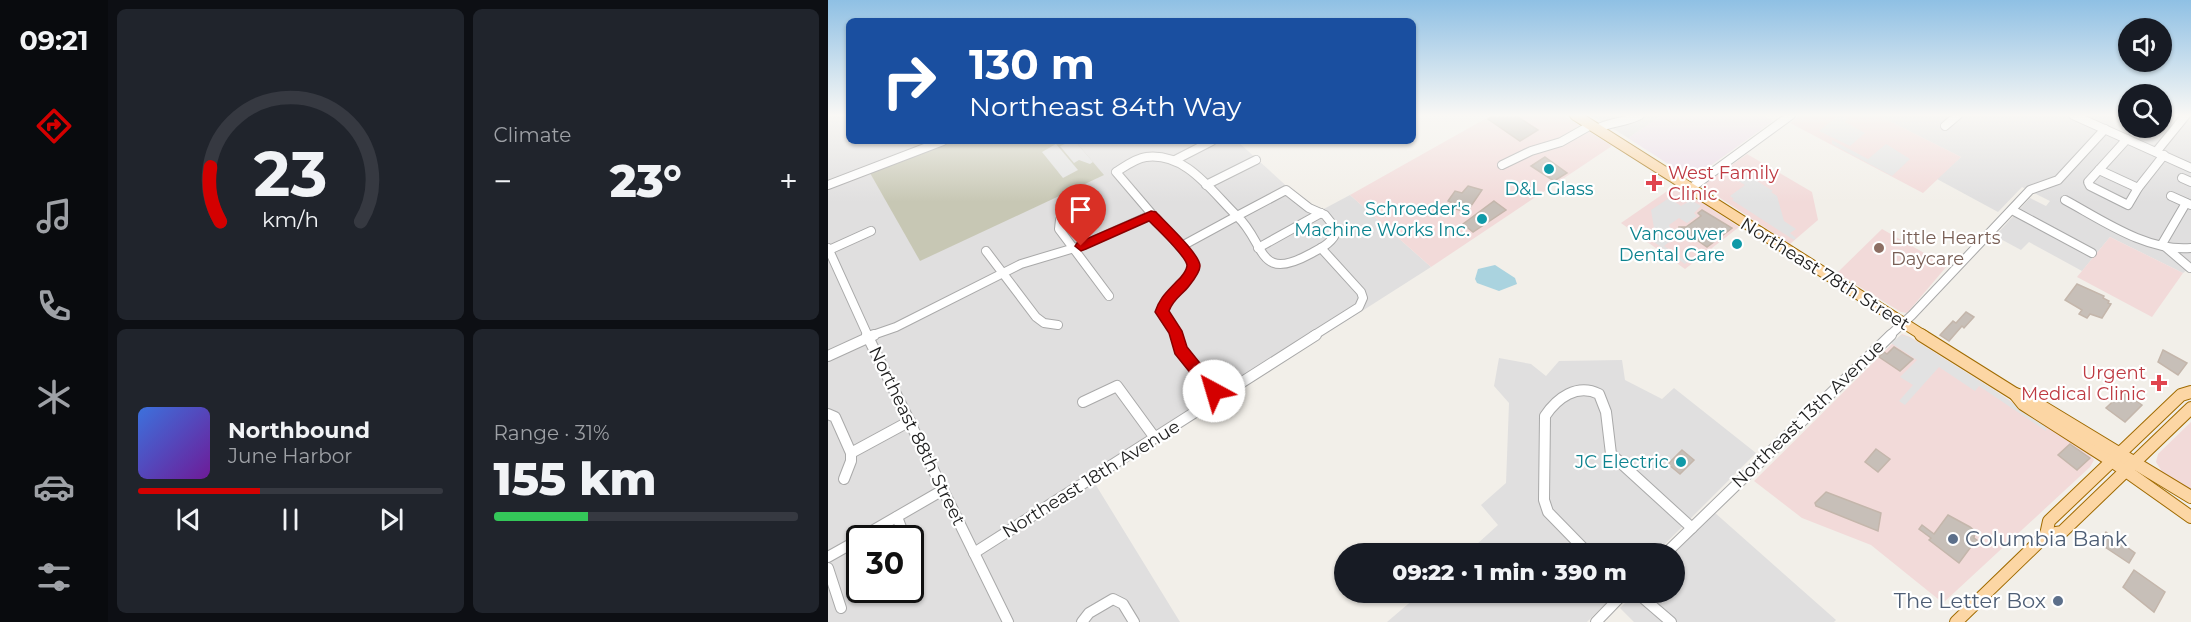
<!DOCTYPE html>
<html lang="en">
<head>
<meta charset="utf-8">
<style>
  :root { --surface:#171b24; --page:#20242c; --text:#f1f3f6; --muted:#9ea1a6; --line:#363941; --accent:#d40000 }
  body { margin:0; font-family:Montserrat,sans-serif; background:var(--page); color:var(--text); height:100vh; display:flex; flex-direction:column; font-size:22px; white-space:nowrap }
  * { box-sizing:border-box; margin:0 }
  p { font-size:20px; color:var(--muted) }
  .icon { flex:none; width:33px; height:33px; fill:none; stroke:currentColor; stroke-width:2; stroke-linecap:round; stroke-linejoin:round }
  .map { position:relative; flex:1; overflow:hidden }
  .details { display:flex; flex-direction:column; gap:9px; padding:9px; background:#0d0f14; width:720px }
  .details>* { flex:none }
  .guide { position:absolute; left:18px; top:18px; width:570px; height:126px; border-radius:9px; box-shadow:0 2px 4px #0004; background:#1a4fa0; color:#fff; overflow:hidden }
  .buttons { position:absolute; left:1290px; top:18px; display:grid; gap:12px }
  .buttons a { display:grid; place-items:center; width:54px; height:54px; border-radius:50%; background:var(--surface); box-shadow:0 2px 4px #0004; font-size:30px }
  .speed { position:absolute; left:18px; top:525px; display:flex; gap:12px; font-size:30px; font-weight:700; text-align:center }
  .speed>* { display:grid; place-content:center; width:78px; height:78px; border-radius:50%; background:var(--surface); box-shadow:0 2px 4px #0004; line-height:1 }
  .speed .limit { border:3px solid #111; border-radius:9px; background:#fff; color:#111 }
  .pin { position:absolute; display:grid; place-items:center; width:51px; height:51px; color:#fff; margin:-62px -26px; border-radius:50% 50% 50% 0; rotate:-45deg; box-shadow:0 0 6px #0007 }
  .pin .icon { rotate:45deg }
  .me { position:absolute; width:66px; margin:-33px; rotate:321deg; stroke-linejoin:round; filter:drop-shadow(0 0 4px #0008) }
  .turn { display:flex; align-items:center; gap:21px; height:126px; padding:0 24px; font-size:27px }
  .turn .icon { width:78px; height:78px; stroke-width:2.5 }
  .turn b { display:block; font-size:42px; line-height:51px }
  .big { font-size:45px; font-weight:800; line-height:1.1 }
  .details .widget { flex:1; display:flex; flex-direction:column; justify-content:center; gap:9px; min-width:0; padding:0 21px; border-radius:9px; background:var(--page) }
  .details .dial { align-items:center; gap:0 }
  .dial svg { height:156px; overflow:visible; fill:none; stroke:var(--line); stroke-width:7; stroke-linecap:round; text-anchor:middle }
  .dial text { fill:var(--text); stroke:none }
  .song { display:flex; align-items:center; gap:18px }
  .cover { width:72px; height:72px; border-radius:9px; background:linear-gradient(135deg,hsl(220 70% 55%),hsl(280 70% 35%)) }
  .played { height:6px; border-radius:3px; background:linear-gradient(90deg,var(--accent) 40%,var(--line) 40%) }
  .keys { display:flex; justify-content:space-around; direction:ltr }
  .heat { display:flex; justify-content:space-between; align-items:center; font-size:33px; direction:ltr }
  .charge { height:9px; border-radius:4px; background:linear-gradient(90deg,#34c759 31%,var(--line) 0) }
  .details .tiles { flex:1; display:grid; gap:9px; grid-template-columns:repeat(2,1fr) }
  .trip { position:absolute; left:506px; top:543px; width:351px; height:60px; border-radius:30px; background:var(--surface); box-shadow:0 2px 4px #0004; font-weight:800; line-height:60px; text-align:center }
  main { display:flex; flex:1; min-height:0 }
  .dock { display:flex; flex-direction:column; width:108px; justify-content:space-around; align-items:center; background:#090b0e; color:var(--muted) }
  .dock .icon { width:42px; height:42px }
  .dock .current { color:var(--accent) }
  .dock b { font-size:27px; color:var(--text) }
  .map>svg:first-child { display:block }
  .residential { fill:#e0dfdf; fill-rule:evenodd }
  .commercial { fill:#f2dad9 }
  .industrial { fill:#ebdbe8 }
  .construction { fill:#c7c7b4 }
  .parking { fill:#e2e2e2 }
  .water { fill:#aad3df }
  .building { fill:#c7bfb8; stroke:#c4b6ab; stroke-width:1.5 }
  .lines { fill:none; stroke-linecap:round; stroke-linejoin:round }
  .minor-far1-casing { stroke:#a9a9a9; stroke-width:10 }
  .minor-casing { stroke:#a9a9a9; stroke-width:12 }
  .major-far1-casing { stroke:#a06b00; stroke-width:12 }
  .major-casing { stroke:#a06b00; stroke-width:14 }
  .minor-far1 { stroke:#fff; stroke-width:8 }
  .minor { stroke:#fff; stroke-width:10 }
  .major-far1 { stroke:#fcd6a4; stroke-width:10 }
  .major { stroke:#fcd6a4; stroke-width:12 }
  .route { fill:#d40000; stroke:#8a0000; stroke-width:1.5 }
  .culture-dot { fill:#0f9aa8; stroke:#fff; stroke-width:2 }
  .health-dot { fill:#e0444e; stroke:#fff; stroke-width:2 }
  .education-dot { fill:#8d6e63; stroke:#fff; stroke-width:2 }
  .service-dot { fill:#5c6f8a; stroke:#fff; stroke-width:2 }
  .labels { text-anchor:middle; stroke-width:4.5; stroke-linejoin:round; paint-order:stroke }
  .health-label { font-size:18px; fill:#be3a42; stroke:#fff; text-anchor:start }
  .culture-label { font-size:18px; fill:#0d838f; stroke:#fff; text-anchor:end }
  .education-label { font-size:18px; fill:#785e54; stroke:#fff; text-anchor:start }
  .street-label { font-size:18px; fill:#222; stroke:#fff }
  .near-service-label { font-size:21px; fill:#4e5e75; stroke:#fff; text-anchor:start }
</style>
</head>
<body>
<main>
<nav class="dock">
<b>09:21</b>
<svg class="icon current" aria-label="directions" viewBox="0 0 24 24"><path d="M12 3l9 9-9 9-9-9zM9 14v-3h6M13 9l2 2-2 2"/></svg>
<svg class="icon" aria-label="music" viewBox="0 0 24 24"><path d="M9 18V5l10-2v13"/><circle cx="6" cy="18" r="3"/><circle cx="16" cy="16" r="3"/></svg>
<svg class="icon" aria-label="phone" viewBox="0 0 24 24"><path d="M5 4h4l2 5-3 2q2 4 5 5l2-3 5 2v4C11 20 4 13 5 4z"/></svg>
<svg class="icon" aria-label="climate" viewBox="0 0 24 24"><path d="M12 3v18M4 7l16 10M4 17L20 7"/></svg>
<svg class="icon" aria-label="car" viewBox="0 0 24 24"><path d="M5 17H2v-5l4-1 3-4h7l3 4 3 1v5h-3M9 17h6M6 11h13"/><circle cx="7" cy="17" r="2"/><circle cx="17" cy="17" r="2"/></svg>
<svg class="icon" aria-label="filters" viewBox="0 0 24 24"><path d="M4 7h16M4 17h16"/><circle cx="9" cy="7" r="2"/><circle cx="15" cy="17" r="2"/></svg>
</nav>
<section class="details">
<div class="tiles">
<div class="widget dial"><svg viewBox="0 0 100 80">
<path d="M14 69A42 42 0 1 1 86 69"/>
<path d="M14 69A42 42 0 0 1 9 41" stroke="#d40000"/>
<text x="50" y="56" font-size="32" font-weight="700">23</text>
<text x="50" y="72" font-size="11">km/h</text>
</svg></div>
<div class="widget"><p>Climate</p>
<div class="heat"><a>−</a><b class="big">23°</b><a>+</a></div>
</div>
<div class="widget">
<div class="song"><i class="cover"></i><div><b>Northbound</b><p>June Harbor</p></div></div>
<div class="played"></div>
<div class="keys"><svg class="icon" aria-label="previous" viewBox="0 0 24 24"><path d="M18 5L8 12l10 7zM5 5v14"/></svg><svg class="icon" aria-label="pause" viewBox="0 0 24 24"><path d="M8 5v14M16 5v14"/></svg><svg class="icon" aria-label="next" viewBox="0 0 24 24"><path d="M6 5l10 7-10 7zM19 5v14"/></svg></div>
</div>
<div class="widget"><p>Range · 31%</p><b class="big">155 km</b><div class="charge"></div></div>
</div>
</section>
<div class="map">
<svg width="1363" height="622" viewBox="0 0 1363 622">
  <rect width="100%" height="100%" fill="#f2efe9"/>
  <g class="residential">
    <path d="M0 115H21V141H409L476 202 492 211 522 195 603 267 266 482 352 622H0ZM32 538H82V590H32Z"/>
    <polygon points="763,115 835,115 800,138"/>
    <polygon points="1049,115 1238,115 1363,171 1363,267 1355,273 1282,237 1254,271 1201,242 1193,250 1167,236 1202,198 1218,206 1222,201 1194,187 1170,212 1109,179 1133,157"/>
    <polygon points="1247,115 1300,115 1300,128 1334,128 1334,115 1363,115 1363,161 1361,165"/>
    <polygon points="671,358 703,364 718,376 731,361 794,360 797,380 834,399 846,388 928,453 828,553 638,554 670,525 653,505 678,483 681,403 666,386"/>
    <polygon points="886,512 1008,620 1006,622 806,622 792,608 807,593 846,592 845,553"/>
    <polygon points="593,593 593,592 788,593 759,622 559,622"/>
  </g>
  <g class="commercial">
    <polygon points="664,115 735,115 784,146 603,267 522,195"/>
    <polygon points="972,115 1049,115 1133,157 1095,193 962,123"/>
    <polygon points="919,154 984,192 990,220 962,244 877,188 877,184"/>
    <polygon points="848,185 911,227 857,269 793,223"/>
    <polygon points="1054,229 1119,266 1079,313 1073,312 1009,273"/>
    <polygon points="1282,237 1355,273 1324,317 1249,277"/>
    <polygon points="1074,334 1082,337 1166,390 1262,454 1266,460 1262,467 1115,603 1043,545 974,518 926,481"/>
    <polygon points="1363,422 1363,490 1335,473 1328,462 1330,454"/>
  </g>
  <polygon class="industrial" points="835,115 935,115 945,121 868,176 859,176 800,138"/>
  <polygon class="construction" points="123,141 247,141 276,175 92,261 42,173"/>
  <g class="parking">
    <polygon points="1011,115 1020,119 1017,122 1037,133 1022,146 991,131"/>
    <polygon points="1004,140 1040,159 1058,144 1082,159 1064,176 1004,144"/>
    <polygon points="237,141 247,141 265,162 262,164 251,160 246,163 232,146 237,144"/>
    <polygon points="228,144 250,170 235,178 214,152"/>
    <polygon points="910,169 945,191 943,192 949,196 956,221 968,229 962,233 968,238 966,240 904,200 906,199 902,196 917,185 906,178 912,174 908,171"/>
    <polygon points="841,198 853,206 863,200 873,206 866,213 869,216 859,223 851,218 841,225 846,238 836,246 859,262 857,264 826,242 828,240 823,210"/>
    <polygon points="1073,335 1081,337 1166,390 1217,426 1218,431 1151,386 1147,391 1111,367 1077,405 1071,401 1085,385 1072,377 1089,360 1063,343"/>
  </g>
  <polygon class="water" points="667,265 687,278 689,284 671,291 649,283 647,279 650,269"/>
  <g class="building">
    <polygon points="667,115 687,115 710,130 692,141 660,119"/>
    <polygon points="717,157 739,173 726,181 703,166"/>
    <polygon points="640,186 654,190 639,212 624,208 627,204 620,201 627,191 634,193"/>
    <polygon points="666,201 678,210 645,232 635,224"/>
    <polygon points="874,210 904,228 879,247 859,233 852,233 851,227 858,227 873,216 870,213"/>
    <polygon points="1249,284 1276,296 1275,298 1281,301 1280,303 1283,304 1274,318 1262,314 1259,318 1251,314 1254,310 1237,300"/>
    <polygon points="1138,312 1146,317 1136,328 1134,326 1121,341 1112,335 1125,321 1128,323"/>
    <polygon points="1066,347 1085,359 1072,371 1051,357 1056,352 1059,354"/>
    <polygon points="1335,350 1359,363 1350,375 1330,362"/>
    <polygon points="1295,392 1314,405 1297,422 1278,408"/>
    <polygon points="1242,444 1262,458 1249,470 1230,455"/>
    <polygon points="1048,449 1062,459 1050,472 1037,462"/>
    <polygon points="854,450 866,460 852,474 840,464"/>
    <polygon points="998,492 1053,513 1050,531 988,506 987,503"/>
    <polygon points="1120,515 1142,527 1147,531 1146,538 1150,541 1147,545 1145,544 1131,563 1101,540 1103,538 1091,529 1094,525 1106,534"/>
    <polygon points="1278,532 1307,553 1301,563 1271,543"/>
    <polygon points="1306,570 1337,592 1326,612 1295,587"/>
  </g>
  <g class="lines">
    <g class="minor-far1-casing">
      <g id="minor-far1">
        <polyline points="1245,115 1363,168"/>
        <polyline points="1117,126 1130,115"/>
        <path d="M769 129C783 121 798 123 812 115"/>
        <polyline points="1299,139 1260,182 1262,186 1300,205 1310,188 1336,155"/>
        <polyline points="1328,152 1358,115"/>
        <polyline points="347,160 384,141"/>
        <polyline points="674,165 703,151 733,142 763,125"/>
        <polyline points="1271,170 1310,188"/>
        <polyline points="1354,178 1363,182"/>
        <polyline points="0,185 115,141"/>
        <polyline points="378,185 428,160"/>
        <polyline points="863,188 963,115"/>
        <path d="M458 190 481 208 497 215 509 230C505 243 493 248 482 254 429 283 438 243 409 216Z"/>
        <polyline points="1343,196 1363,205"/>
        <path d="M1237 200C1274 220 1319 252 1363 248"/>
        <polyline points="1358,203 1334,244 1362,268"/>
        <polyline points="1184,210 1264,253"/>
        <polyline points="232,220 231,229 281,296"/>
        <path d="M352 247 288 172C296 167 308 158 318 157 358 152 383 191 409 216"/>
        <polyline points="352,247 409,216"/>
        <polyline points="0,248 40,336"/>
        <polyline points="430,248 493,213"/>
        <polyline points="1,250 43,231"/>
        <polyline points="158,251 208,317 216,323 230,325"/>
        <polyline points="42,336 68,327 193,264 253,246 323,215"/>
        <path d="M348 336 333 312C342 293 363 284 365 262L352 247"/>
        <polyline points="485,336 531,307 535,298 533,292 493,248"/>
        <polyline points="1061,336 1084,315 1202,190 1230,180 1277,129"/>
      </g>
    </g>
    <g class="minor-casing">
      <g id="minor">
        <polyline points="39,335 180,622"/>
        <polyline points="348,335 352,350 390,397"/>
        <polyline points="0,356 46,335"/>
        <polyline points="255,402 289,386 327,438"/>
        <polyline points="0,414 7,417 23,453 82,421"/>
        <polyline points="16,479 23,461 23,453"/>
        <polyline points="69,517 77,538"/>
        <polyline points="32,538 115,490"/>
        <polyline points="82,552 87,563"/>
        <polyline points="146,553 488,335"/>
        <path d="M761 554 720 512 716 500 717 416C729 398 749 383 771 394L778 412 783 454 864 528"/>
        <polyline points="837,554 1063,335"/>
        <polyline points="0,557 32,539"/>
        <polyline points="0,568 13,608"/>
        <polyline points="808,592 843,622"/>
        <polyline points="254,622 261,613 285,599 295,604 306,622"/>
        <polyline points="768,622 797,592"/>
      </g>
    </g>
    <g class="major-far1-casing">
      <polyline id="major-far1" points="747,115 1096,336"/>
    </g>
    <g class="major-casing">
      <g id="major">
        <polyline points="1093,335 1187,394 1195,404 1284,461 1363,517"/>
        <polyline points="1187,394 1198,397 1363,497"/>
        <polyline points="1218,535 1221,521 1353,395 1363,392"/>
        <polyline points="1128,622 1218,535 1234,532 1363,408"/>
      </g>
    </g>
    <use href="#minor-far1" class="minor-far1"/>
    <use href="#minor" class="minor"/>
    <use href="#major-far1" class="major-far1"/>
    <use href="#major" class="major"/>
  </g>
  <linearGradient id="sky" x2="0" y2="1"><stop stop-color="#8fc0e4"/><stop offset="0.57" stop-color="#f9f8f5"/><stop offset="1" stop-color="#f9f8f5" stop-opacity="0"/></linearGradient>
  <rect width="1363" height="202" fill="url(#sky)"/>
  <path class="route" d="M323 211 328 212C337 222 372 254 372 266 372 272 365 281 361 286 354 295 345 299 341 311L354 331 359 347 391 387 393 391 391 396 386 397 381 396 347 354 341 333 327 312C332 297 339 292 349 281 353 278 359 270 359 265 357 255 329 229 321 221L258 249 253 251 247 246 249 243Z"/>
  <g class="culture-dot">
    <circle cx="721" cy="169" r="6"/>
    <circle cx="654" cy="219" r="6"/>
    <circle cx="909" cy="244" r="6"/>
    <circle cx="853" cy="462" r="6"/>
  </g>
  <g class="health-dot">
    <path d="M823 174h6v6h6v6h-6v6h-6v-6h-6v-6h6z"/>
    <path d="M1328 374h6v6h6v6h-6v6h-6v-6h-6v-6h6z"/>
  </g>
  <circle class="education-dot" cx="1051" cy="248" r="6"/>
  <g class="service-dot">
    <circle cx="1125" cy="539" r="6"/>
    <circle cx="1230" cy="601" r="6"/>
  </g>
  <g class="labels">
    <g class="health-label">
      <text x="840" y="179">West Family<tspan x="840" dy="21">Clinic</tspan></text>
      <text x="1318" y="379" text-anchor="end">Urgent<tspan x="1318" dy="21">Medical Clinic</tspan></text>
    </g>
    <g class="culture-label">
      <text x="721" y="195" text-anchor="middle">D&amp;L Glass</text>
      <text x="642" y="215">Schroeder's<tspan x="642" dy="21">Machine Works Inc.</tspan></text>
      <text x="897" y="240">Vancouver<tspan x="897" dy="21">Dental Care</tspan></text>
      <text x="841" y="468">JC Electric</text>
    </g>
    <g class="education-label">
      <text x="1063" y="244">Little Hearts<tspan x="1063" dy="21">Daycare</tspan></text>
    </g>
    <g class="street-label">
      <text transform="translate(997 274) rotate(32)" y="6">Northeast 78th Street</text>
      <text transform="translate(980 414) rotate(-44)" y="6">Northeast 13th Avenue</text>
      <text transform="translate(89 436) rotate(64)" y="6">Northeast 88th Street</text>
      <text transform="translate(263 479) rotate(-32)" y="6">Northeast 18th Avenue</text>
    </g>
    <g class="near-service-label">
      <text x="1137" y="546">Columbia Bank</text>
      <text x="1218" y="608" text-anchor="end">The Letter Box</text>
    </g>
  </g>
</svg>
<div class="buttons">
<a><svg class="icon" aria-label="sound" viewBox="0 0 24 24"><path d="M4 9h4l5-4v14l-5-4H4zM17 9q2 3 0 6"/></svg></a>
<a><svg class="icon" aria-label="search" viewBox="0 0 24 24"><circle cx="10" cy="10" r="6"/><path d="M15 15l6 6"/></svg></a>
</div>
<div class="speed"><div class="limit">30</div></div>
<div class="pin" style="left:253px;top:246px;background:#d93025"><svg class="icon" aria-label="arrive" viewBox="0 0 24 24"><path d="M6 21V4h12l-3 4 3 4H6"/></svg></div>
<svg class="me" style="left:386px;top:391px" viewBox="-20 -20 40 40"><circle r="19" fill="#fff"/><path d="M0-13L10 11 0 6-10 11z" fill="#d40000"/></svg>
<div class="trip">09:22 · 1 min · 390 m</div>
<div class="guide">
<div class="turn"><svg class="icon" aria-label="right" viewBox="0 0 24 24"><path d="M7 20v-9h11M14 6l5 5-5 5"/></svg><div><b>130 m</b>Northeast 84th Way</div></div>
</div>
</div>
</main>
</body>
</html>
